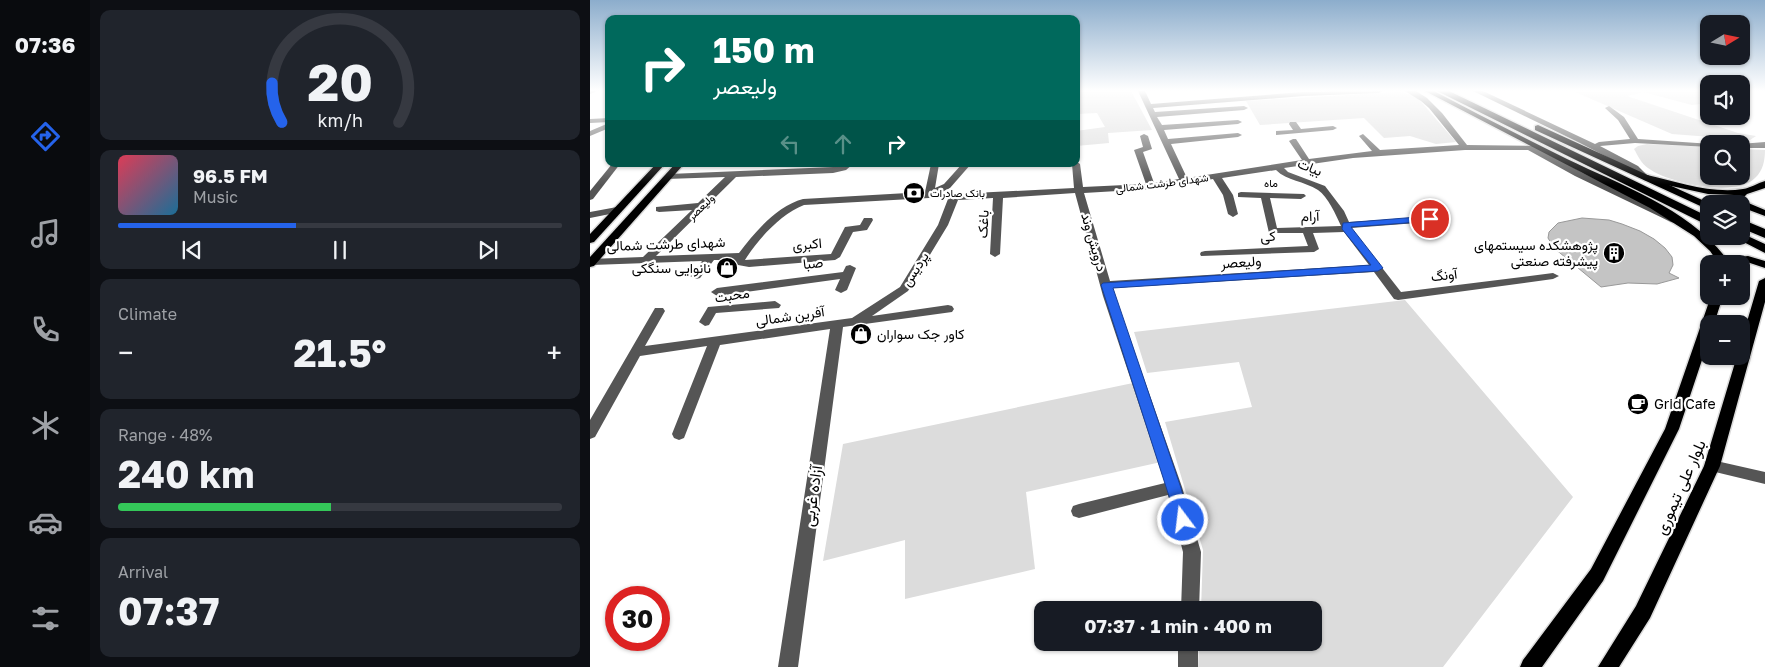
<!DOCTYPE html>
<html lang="en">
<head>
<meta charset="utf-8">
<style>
  :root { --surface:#171b24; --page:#20242c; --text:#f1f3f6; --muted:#9ea1a6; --line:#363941; --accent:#2563eb }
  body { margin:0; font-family:"Golos Text",Vazirmatn,sans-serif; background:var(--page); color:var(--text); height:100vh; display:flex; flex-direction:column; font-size:19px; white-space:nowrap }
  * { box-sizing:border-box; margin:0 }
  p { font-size:16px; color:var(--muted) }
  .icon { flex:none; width:28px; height:28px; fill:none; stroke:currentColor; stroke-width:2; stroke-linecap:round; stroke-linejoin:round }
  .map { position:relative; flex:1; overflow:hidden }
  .sheet { display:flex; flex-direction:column; gap:10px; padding:10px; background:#0d0f14; width:500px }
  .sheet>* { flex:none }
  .banner { position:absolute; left:15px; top:15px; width:475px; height:152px; border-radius:10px; box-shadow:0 1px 4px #0004; background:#00695c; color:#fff; overflow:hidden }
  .needle { width:32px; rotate:80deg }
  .fabs { position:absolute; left:1110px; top:15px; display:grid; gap:10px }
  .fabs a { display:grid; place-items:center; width:50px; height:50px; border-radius:10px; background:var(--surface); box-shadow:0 1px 4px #0004; font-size:25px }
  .speed { position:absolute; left:15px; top:586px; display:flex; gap:10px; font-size:25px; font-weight:700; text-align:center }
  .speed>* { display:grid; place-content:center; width:65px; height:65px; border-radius:50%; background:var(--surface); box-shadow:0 1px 4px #0004; line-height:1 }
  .speed .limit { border:8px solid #d22; background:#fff; color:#111 }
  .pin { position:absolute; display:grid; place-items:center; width:42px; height:42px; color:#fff; margin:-21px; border:2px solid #fff; border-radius:50%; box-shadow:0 1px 5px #0007 }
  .me { position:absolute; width:55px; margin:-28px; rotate:345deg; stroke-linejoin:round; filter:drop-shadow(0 0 4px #0008) }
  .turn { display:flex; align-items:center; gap:18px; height:105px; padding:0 25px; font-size:22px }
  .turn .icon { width:65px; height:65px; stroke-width:2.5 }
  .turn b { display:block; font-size:35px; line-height:42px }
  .lanes { display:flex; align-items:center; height:48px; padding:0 25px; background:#0003; justify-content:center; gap:25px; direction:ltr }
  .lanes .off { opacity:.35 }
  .big { font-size:38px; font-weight:700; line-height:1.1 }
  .sheet .widget { flex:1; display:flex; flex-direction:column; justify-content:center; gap:8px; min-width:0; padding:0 18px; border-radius:10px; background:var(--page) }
  .sheet .dial { align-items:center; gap:0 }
  .dial svg { height:130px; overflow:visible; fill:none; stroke:var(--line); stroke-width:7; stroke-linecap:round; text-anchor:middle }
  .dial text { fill:var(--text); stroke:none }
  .song { display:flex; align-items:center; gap:15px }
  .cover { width:60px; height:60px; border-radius:8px; background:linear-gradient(135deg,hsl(350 70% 55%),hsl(200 70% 35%)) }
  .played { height:5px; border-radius:2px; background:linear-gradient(90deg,var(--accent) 40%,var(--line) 40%) }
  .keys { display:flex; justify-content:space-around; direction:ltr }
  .heat { display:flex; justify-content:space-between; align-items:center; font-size:28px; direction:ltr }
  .charge { height:8px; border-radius:4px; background:linear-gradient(90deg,#34c759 48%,var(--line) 0) }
  .trip { position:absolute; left:444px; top:601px; width:288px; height:50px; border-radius:10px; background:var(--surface); box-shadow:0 1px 4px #0004; font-weight:700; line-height:50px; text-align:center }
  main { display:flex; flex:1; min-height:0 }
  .menu { display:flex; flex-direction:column; width:90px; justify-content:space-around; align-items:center; background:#090b0e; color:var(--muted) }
  .menu .icon { width:35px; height:35px }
  .menu .on { color:var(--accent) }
  .menu b { font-size:22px; color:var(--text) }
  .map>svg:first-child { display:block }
  .green { fill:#dcdcdc }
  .building { fill:#c4c4c4; stroke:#999 }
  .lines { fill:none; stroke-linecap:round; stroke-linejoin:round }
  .minor-tunnel { stroke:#d9d9d9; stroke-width:8; stroke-dasharray:8 4.5; stroke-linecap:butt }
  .major-casing { stroke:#dbdbdb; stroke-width:3 }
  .highway-casing { stroke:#dbdbdb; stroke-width:3 }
  .minor { fill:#555; fill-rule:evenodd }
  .major { fill:#000; fill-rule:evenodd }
  .highway { fill:#000; fill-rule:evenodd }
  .route { fill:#2563eb; stroke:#184099 }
  .labels { text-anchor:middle; stroke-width:4.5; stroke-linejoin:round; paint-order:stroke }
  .far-street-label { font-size:11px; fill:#000; stroke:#fff }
  .far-poi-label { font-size:11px; fill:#000; stroke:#fff; text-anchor:start }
  .street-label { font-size:14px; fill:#000; stroke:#fff }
  .poi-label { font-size:14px; fill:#000; stroke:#fff; text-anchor:end }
  .near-street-label { font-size:16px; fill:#000; stroke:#fff }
</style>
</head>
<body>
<main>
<nav class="menu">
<b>07:36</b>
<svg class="icon on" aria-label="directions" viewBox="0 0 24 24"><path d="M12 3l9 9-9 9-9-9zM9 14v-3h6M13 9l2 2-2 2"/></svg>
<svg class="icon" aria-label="music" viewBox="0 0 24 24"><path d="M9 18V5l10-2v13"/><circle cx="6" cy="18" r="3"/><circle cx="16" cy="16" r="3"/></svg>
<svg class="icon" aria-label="phone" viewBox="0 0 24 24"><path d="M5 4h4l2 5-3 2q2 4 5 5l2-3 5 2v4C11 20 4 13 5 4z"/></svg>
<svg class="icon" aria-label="climate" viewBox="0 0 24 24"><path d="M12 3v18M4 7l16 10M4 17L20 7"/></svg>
<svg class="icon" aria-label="car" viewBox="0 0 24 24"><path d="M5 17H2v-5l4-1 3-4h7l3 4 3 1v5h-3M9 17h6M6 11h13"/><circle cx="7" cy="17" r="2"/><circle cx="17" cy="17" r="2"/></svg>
<svg class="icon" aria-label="filters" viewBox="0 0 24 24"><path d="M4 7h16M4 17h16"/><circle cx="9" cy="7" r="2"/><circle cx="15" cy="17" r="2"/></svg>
</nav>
<section class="sheet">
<div class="widget dial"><svg viewBox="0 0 100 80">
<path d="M14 69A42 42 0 1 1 86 69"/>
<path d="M14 69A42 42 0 0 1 8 45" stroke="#2563eb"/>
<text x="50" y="56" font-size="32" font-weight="700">20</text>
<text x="50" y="72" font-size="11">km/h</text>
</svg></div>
<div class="widget">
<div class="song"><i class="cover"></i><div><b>96.5 FM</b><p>Music</p></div></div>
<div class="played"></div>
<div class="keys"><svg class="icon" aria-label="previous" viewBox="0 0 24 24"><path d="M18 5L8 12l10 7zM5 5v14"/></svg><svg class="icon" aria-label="pause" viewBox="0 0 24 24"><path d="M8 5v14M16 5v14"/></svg><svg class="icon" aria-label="next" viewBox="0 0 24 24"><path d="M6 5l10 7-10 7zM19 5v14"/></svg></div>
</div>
<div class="widget"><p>Climate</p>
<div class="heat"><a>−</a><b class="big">21.5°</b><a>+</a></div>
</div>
<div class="widget"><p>Range · 48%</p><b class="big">240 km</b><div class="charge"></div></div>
<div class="widget"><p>Arrival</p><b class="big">07:37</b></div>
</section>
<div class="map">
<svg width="1175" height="667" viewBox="0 0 1175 667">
  <rect width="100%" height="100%" fill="#fff"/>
  <g class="green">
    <polygon points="486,91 541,91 562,130 518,133 519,143 486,146 486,131 515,127 507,113 486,114"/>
    <polygon points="983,91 1119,91 1119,103 1102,105 1053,92 1037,96 1148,133 1166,136 1160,140 1082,134"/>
    <polygon points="809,92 826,96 866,142 846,144 820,136 794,138 774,118 670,125 656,101"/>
    <path d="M1057 144 1119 147V176H1151V149L1175 150C1175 160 1173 171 1165 178 1145 198 1078 183 1058 168 1051 163 1048 156 1044 149L1048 146Z"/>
    <polygon points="815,300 983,497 853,667 608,667 609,643 722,642 722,610 611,610 613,550 575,422 662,407 649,362 557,373 544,332"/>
    <polygon points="543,383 571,462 436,492 445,569 315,599 315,540 233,561 253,444"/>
  </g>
  <polygon class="building" points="992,218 1019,220 1032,224 1050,231 1064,239 1075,248 1082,257 1083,265 1079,273 1089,278 1067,284 1038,283 1011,287 964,248 958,238 959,232 968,223"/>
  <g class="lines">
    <polyline class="minor-tunnel" points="943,148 997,145"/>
    <g class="major-casing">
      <g id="major">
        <path d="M835 91H844C888 114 932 137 977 159 1033 186 1102 210 1139 262L1142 258 1158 256 1175 261V268L1157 262 1129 264 1120 251 1104 236 1060 208Z"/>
        <polygon points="66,164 75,164 4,242 0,243 0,234"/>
        <polygon points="85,164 94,164 4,266 0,267 0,257"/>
        <path d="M1057 175C1087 182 1122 194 1153 189 1161 188 1167 183 1175 181V188L1157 194 1153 198 1156 202 1175 210V216L1151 207V204H1147L1143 197 1144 195 1118 194 1054 180V176Z"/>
        <polygon points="1175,278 1175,302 1130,466 1060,618 1029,667 1008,667 1046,606 1114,466 1147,356 1151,356 1151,342 1169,281"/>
        <polygon points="1121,296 1133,296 1124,324 1119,324 1119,339 1089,429 1013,581 952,667 930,667 933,660 1001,569 1075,429"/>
      </g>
    </g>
    <g class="highway-casing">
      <g id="highway">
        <polygon points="847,91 859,91 1119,217 1119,226"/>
        <polygon points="948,125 1121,204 1119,204 1119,210 945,130 945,126"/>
        <polygon points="1151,219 1175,229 1175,238 1151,228"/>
        <polygon points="1151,233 1175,244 1175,253 1142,236 1151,236"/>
      </g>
    </g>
    <g class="minor">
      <polygon points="0,91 7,91 0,94"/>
      <path d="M548 91H555L561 104 713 92 792 91 789 93 713 96 563 108 565 112 654 106 658 108 654 110 567 117 572 125 648 120 652 122 648 124 574 130 578 139 648 133 652 135 648 137 581 144 597 178 712 160 699 141 703 139H706L719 159 782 151 769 136 773 134 790 150 869 145 839 108 831 101 815 91H826L837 98 852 113 877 145 946 146 991 172 1090 220 1085 223 1081 222 985 176 938 150H875L763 158 694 168 698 172 735 186 754 211 759 222 844 217V221L840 222 761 228 811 292 963 273 969 276 963 279 808 300 804 299 784 272 522 288 592 487 611 552 609 610H591L593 552 578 495 489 518 483 516 481 511 483 506 489 504 575 483 513 296 485 193 413 198 410 254 405 257 400 254 403 198 368 200 358 225 318 291 282 316 358 305 362 306 364 309 362 312 253 327 208 667H188L240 329 130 345 94 438 89 440 84 438 82 434 117 346 50 356 5 437 0 439V420L65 308H73L75 311 55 346 262 318 310 287 348 225 358 199 339 198 214 205C191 214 168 239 155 260L241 254 255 227 270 225 274 218H282L283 220 277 230 263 232 250 257 245 260 159 267 148 265 144 261V260H124L110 278 106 279 100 276 112 261 2 265H0V259L53 257 102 210 69 212 66 211V207L108 203 135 177 76 179V175L79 174 243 167 253 164H263L256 170 243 173 146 177 66 256 149 253C165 232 187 206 213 199L335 192 341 164H349L345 188 354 184 372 164H381L360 188 350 193 364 194 484 188 482 164H486V161L490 164 493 187 556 184 544 150 553 147 550 136 554 134 558 136 562 149 553 152 564 183 589 179ZM686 170C697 181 714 181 728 190 738 197 746 215 751 226L687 228 680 198 711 199 716 196 714 194 651 192 648 193V197L671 198 679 233H713L718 246 615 251 611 252 610 254 611 256 724 252 729 249 723 233 754 232 779 265 520 281 494 193 561 189 623 179 633 195 638 214 643 217 648 214 643 195 632 178Z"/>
      <polygon points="883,91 893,91 1005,144 1009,142 1040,139 1028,120 1015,108 1019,106 1034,117 1048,139 1122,144 1119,144 1119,147 1045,143 1010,146 1048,166 1059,177 1054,180 1042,170 990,143"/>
      <polygon points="19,118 19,122 0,123 0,119"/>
      <polygon points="700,122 706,122 711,129 743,126 747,128 743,130 686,135 686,131 703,130 699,124"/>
      <polygon points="19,123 19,128 0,136 0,131"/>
      <polygon points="1175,142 1175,148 1151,148 1150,144"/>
      <polygon points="22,164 30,164 3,199 0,200 0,191"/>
      <polygon points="27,207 30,208 30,212 0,218 0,212"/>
      <polygon points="260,265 266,268 257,290 251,293 245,290 250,279 127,296 121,292 127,288 253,272 256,266"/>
      <polygon points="185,301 191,305 189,308 126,313 119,325 115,326 109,322 118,307"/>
      <polygon points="1122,460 1175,472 1175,484 1117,470 1114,466 1117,462"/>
      <rect x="588" y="642" width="20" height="25"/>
    </g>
    <use href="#major" class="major"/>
    <use href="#highway" class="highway"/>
  </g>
  <linearGradient id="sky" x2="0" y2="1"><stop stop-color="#8cadcc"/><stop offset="0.49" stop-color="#fff"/><stop offset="1" stop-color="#fff" stop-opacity="0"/></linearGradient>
  <rect width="1175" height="185" fill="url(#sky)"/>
  <polygon class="route" points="840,216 843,217 843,221 761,227 793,268 788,271 523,288 591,488 600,520 598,524 593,526 588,524 511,285 513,283 781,265 752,229 753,223"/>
  <defs>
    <g id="bank-disc" transform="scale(1.125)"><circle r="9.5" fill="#000" stroke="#fff"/><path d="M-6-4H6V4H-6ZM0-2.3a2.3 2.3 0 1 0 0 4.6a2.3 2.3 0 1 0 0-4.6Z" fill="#fff"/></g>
    <g id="building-disc" transform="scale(1.125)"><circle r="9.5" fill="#000" stroke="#fff"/><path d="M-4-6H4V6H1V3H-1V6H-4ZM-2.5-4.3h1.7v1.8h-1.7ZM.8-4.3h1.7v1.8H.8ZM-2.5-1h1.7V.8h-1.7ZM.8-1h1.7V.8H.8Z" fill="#fff"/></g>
    <g id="shop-disc" transform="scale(1.125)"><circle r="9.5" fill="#000" stroke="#fff"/><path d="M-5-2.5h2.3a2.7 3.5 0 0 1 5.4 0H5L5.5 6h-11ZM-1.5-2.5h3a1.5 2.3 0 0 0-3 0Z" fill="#fff"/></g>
    <g id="cafe-disc" transform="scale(1.125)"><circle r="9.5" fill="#000" stroke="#fff"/><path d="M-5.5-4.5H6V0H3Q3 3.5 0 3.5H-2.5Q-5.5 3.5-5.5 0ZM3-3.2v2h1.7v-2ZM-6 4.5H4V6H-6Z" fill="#fff"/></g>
  </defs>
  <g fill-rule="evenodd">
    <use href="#bank-disc" x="324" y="193"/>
    <use href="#building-disc" x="1024" y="253"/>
    <use href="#shop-disc" x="137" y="268"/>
    <use href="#shop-disc" x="271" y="334"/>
    <use href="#cafe-disc" x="1048" y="404"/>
  </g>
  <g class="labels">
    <g class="far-street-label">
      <text transform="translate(572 183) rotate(-7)" y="4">شهدای طرشت شمالی</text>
      <text x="681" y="187">ماه</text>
      <text transform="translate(111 207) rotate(-44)" y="4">ولیعصر</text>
    </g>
    <g class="far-poi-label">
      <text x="340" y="197">بانک صادرات</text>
    </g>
    <g class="street-label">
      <text transform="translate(720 167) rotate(22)" y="5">بیات</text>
      <text transform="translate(720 216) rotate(-2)" y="5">آرام</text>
      <text transform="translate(393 224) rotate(-87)" y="5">باغک</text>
      <text transform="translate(678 236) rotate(-3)" y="5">کی</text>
      <text transform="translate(504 242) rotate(74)" y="5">درویش‌ وند</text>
      <text transform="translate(76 244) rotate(-2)" y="5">شهدای طرشت شمالی</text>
      <text transform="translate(217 244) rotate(-5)" y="5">اکبری</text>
      <text transform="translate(651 262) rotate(-4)" y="5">ولیعصر</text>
      <text transform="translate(223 263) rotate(-6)" y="5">صبا</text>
      <text transform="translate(325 269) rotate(-57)" y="5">پردیس</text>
      <text transform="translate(854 275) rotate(-7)" y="5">آونگ</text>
      <text transform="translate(142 295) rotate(-9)" y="5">محبت</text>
      <text transform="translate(200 316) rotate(-8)" y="5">آفرین شمالی</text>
    </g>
    <g class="poi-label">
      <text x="1008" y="250">پژوهشکده سیستمهای<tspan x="1008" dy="16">پیشرفته صنعتی</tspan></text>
      <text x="121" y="273">نانوایی سنگکی</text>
      <text x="287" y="339" text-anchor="start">کاور جک سواران</text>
      <text x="1064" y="409" text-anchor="start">Grid Cafe</text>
    </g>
    <g class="near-street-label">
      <text transform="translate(1090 487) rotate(-66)" y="6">بلوار علی تیموری</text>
      <text transform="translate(222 496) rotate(-82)" y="6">آزاده غربی</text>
    </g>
  </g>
</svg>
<div class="fabs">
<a><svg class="needle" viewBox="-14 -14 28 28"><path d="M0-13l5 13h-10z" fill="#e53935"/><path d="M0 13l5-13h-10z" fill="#9ea1a6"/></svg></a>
<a><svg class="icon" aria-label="sound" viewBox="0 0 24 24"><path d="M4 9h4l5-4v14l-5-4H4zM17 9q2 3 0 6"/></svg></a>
<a><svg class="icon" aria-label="search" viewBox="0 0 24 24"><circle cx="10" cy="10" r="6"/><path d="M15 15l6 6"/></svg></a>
<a><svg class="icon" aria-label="layers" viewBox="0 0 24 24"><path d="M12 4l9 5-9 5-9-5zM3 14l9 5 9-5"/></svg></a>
<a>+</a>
<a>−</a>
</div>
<div class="speed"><div class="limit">30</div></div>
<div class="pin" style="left:840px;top:219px;background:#d93025"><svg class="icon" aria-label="arrive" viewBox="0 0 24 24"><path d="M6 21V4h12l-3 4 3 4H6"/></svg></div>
<svg class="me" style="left:593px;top:520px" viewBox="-20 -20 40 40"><circle r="17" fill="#2563eb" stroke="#fff" stroke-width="3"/><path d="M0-11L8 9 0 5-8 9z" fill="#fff"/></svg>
<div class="trip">07:37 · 1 min · 400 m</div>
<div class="banner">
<div class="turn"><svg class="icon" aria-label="right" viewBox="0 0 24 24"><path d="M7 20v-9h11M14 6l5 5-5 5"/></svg><div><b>150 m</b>ولیعصر</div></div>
<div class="lanes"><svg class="icon off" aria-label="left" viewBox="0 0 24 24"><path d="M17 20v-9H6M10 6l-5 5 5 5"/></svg><svg class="icon off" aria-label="ahead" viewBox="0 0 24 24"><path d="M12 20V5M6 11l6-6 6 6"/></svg><svg class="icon" aria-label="right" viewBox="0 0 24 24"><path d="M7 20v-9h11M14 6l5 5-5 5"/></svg></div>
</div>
</div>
</main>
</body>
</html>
